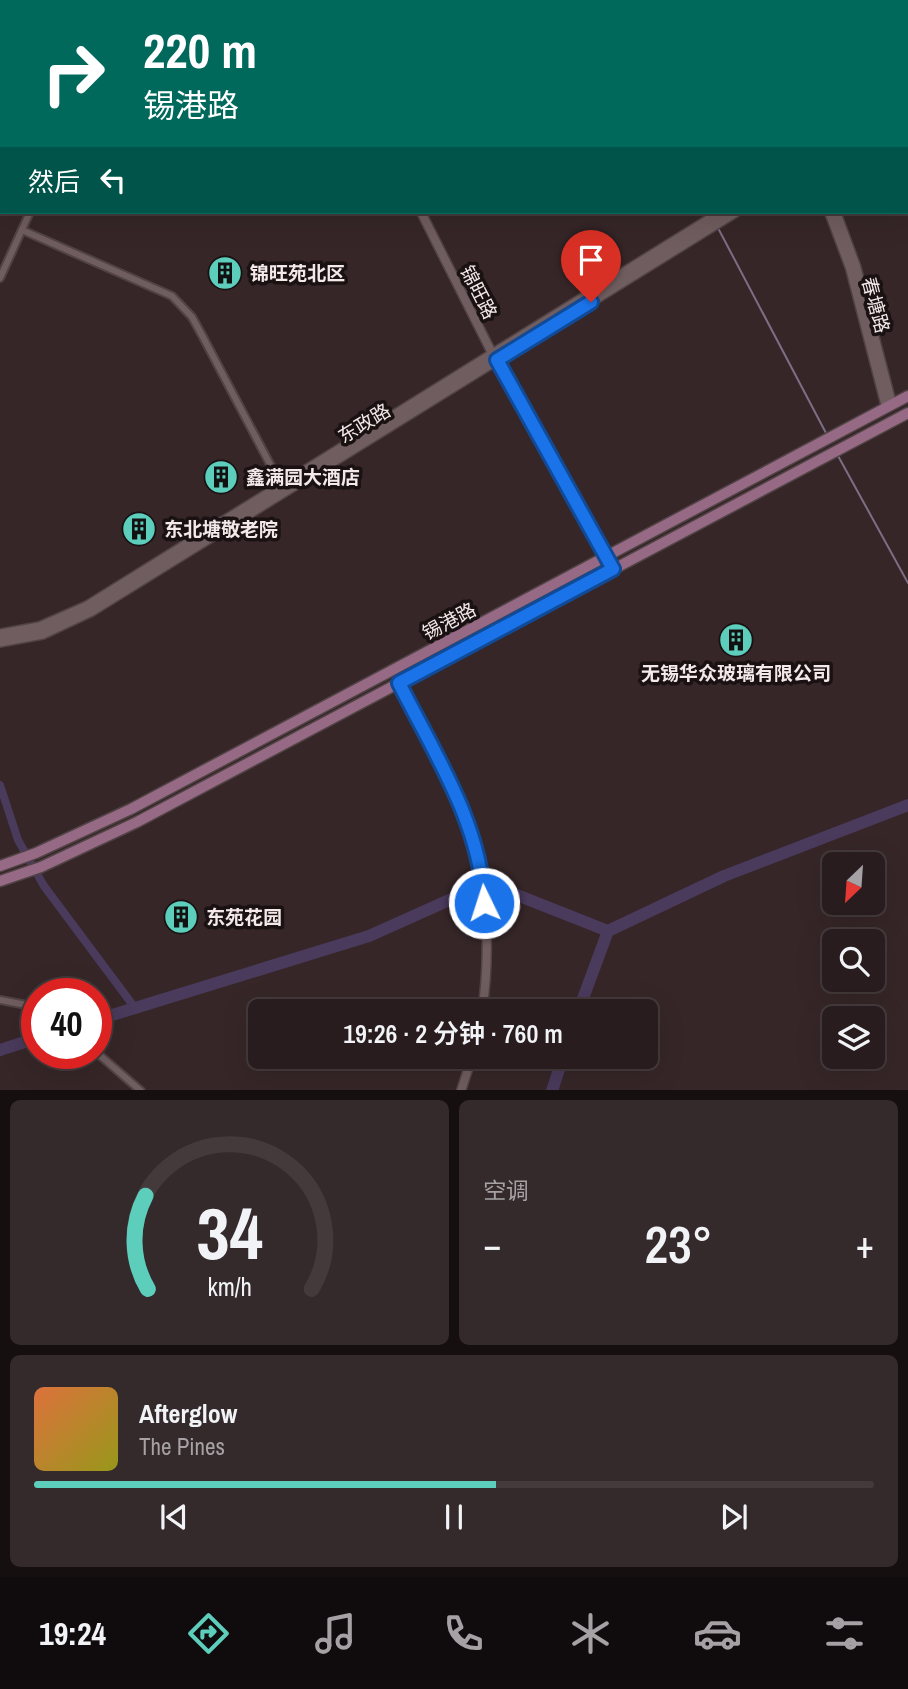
<!DOCTYPE html>
<html lang="zh">
<head>
<meta charset="utf-8">
<style>
  :root { --surface:#281c1e; --page:#34292b; --text:#f1f3f6; --muted:#a5a1a4; --line:#443a3c; --accent:#5ccebb }
  body { margin:0; font-family:"Archivo Narrow","Noto Sans SC",sans-serif; background:var(--page); color:var(--text); height:100vh; display:flex; flex-direction:column; font-size:26px; white-space:nowrap }
  * { box-sizing:border-box; margin:0 }
  p { font-size:23px; color:var(--muted) }
  .icon { flex:none; width:38px; height:38px; fill:none; stroke:currentColor; stroke-width:2; stroke-linecap:round; stroke-linejoin:round }
  .map { position:relative; height:1090px; overflow:hidden }
  .drawer { display:flex; flex-direction:column; gap:10px; padding:10px; background:#160f10; flex:1 }
  .drawer>* { flex:none }
  .guide { position:absolute; left:0px; top:0px; width:908px; height:214px; box-shadow:0 7px 28px #0002,0 0 0 2px var(--line); background:#00695c; color:#fff; overflow:hidden }
  .needle { width:46px; rotate:205deg }
  .controls { position:absolute; left:822px; top:852px; display:grid; gap:14px }
  .controls a { display:grid; place-items:center; width:63px; height:63px; border-radius:10px; background:var(--surface); box-shadow:0 7px 28px #0002,0 0 0 2px var(--line); font-size:35px }
  .speed { position:absolute; left:21px; top:978px; display:flex; gap:14px; font-size:35px; font-weight:700; text-align:center }
  .speed>* { display:grid; place-content:center; width:91px; height:91px; border-radius:50%; background:var(--surface); box-shadow:0 7px 28px #0002,0 0 0 2px var(--line); line-height:1 }
  .speed .limit { border:10px solid #d22; background:#fff; color:#111 }
  .pin { position:absolute; display:grid; place-items:center; width:60px; height:60px; color:#fff; margin:-72px -30px; border-radius:50% 50% 50% 0; rotate:-45deg; box-shadow:0 0 7px #0007 }
  .pin .icon { rotate:45deg }
  .me { position:absolute; width:77px; margin:-38px; rotate:356deg; stroke-linejoin:round; filter:drop-shadow(0 0 5px #0008) }
  .turn { display:flex; align-items:center; gap:24px; height:147px; padding:0 28px; font-size:32px }
  .turn .icon { width:91px; height:91px; stroke-width:2.5 }
  .turn b { display:block; font-size:49px; line-height:60px }
  .then { display:flex; align-items:center; height:66px; padding:0 28px; background:#0003; gap:14px; font-size:26px }
  .big { font-size:52px; font-weight:600; line-height:1.1 }
  .drawer .card { flex:1; display:flex; flex-direction:column; justify-content:center; gap:10px; min-width:0; padding:0 24px; border-radius:10px; background:var(--page) }
  .drawer .dial { align-items:center; gap:0 }
  .dial svg { height:182px; overflow:visible; fill:none; stroke:var(--line); stroke-width:7; stroke-linecap:round; text-anchor:middle }
  .dial text { fill:var(--text); stroke:none }
  .song { display:flex; align-items:center; gap:21px }
  .cover { width:84px; height:84px; border-radius:10px; background:linear-gradient(135deg,hsl(20 70% 55%),hsl(60 70% 35%)) }
  .played { height:7px; border-radius:4px; background:linear-gradient(90deg,var(--accent) 55%,var(--line) 55%) }
  .keys { display:flex; justify-content:space-around; direction:ltr }
  .heat { display:flex; justify-content:space-between; align-items:center; font-size:38px; direction:ltr }
  .drawer .tiles { flex:1; display:grid; gap:10px; grid-template-columns:1fr 1fr }
  .card:last-child { grid-column:span 2 }
  .trip { position:absolute; left:248px; top:999px; width:410px; height:70px; border-radius:10px; background:var(--surface); box-shadow:0 7px 28px #0002,0 0 0 2px var(--line); font-weight:600; line-height:70px; text-align:center }
  .tabs { display:flex; height:112px; justify-content:space-around; align-items:center; background:#100b0c; color:var(--muted) }
  .tabs .icon { width:49px; height:49px }
  .tabs .active { color:var(--accent) }
  .tabs b { font-size:32px; color:var(--text) }
  .map>svg:first-child { display:block }
  .lines { fill:none; stroke-linecap:round; stroke-linejoin:round }
  .stream { stroke:#7d6e86; stroke-width:2 }
  .canal { stroke:#4a3a5c; stroke-width:8 }
  .river { stroke:#4a3a5c; stroke-width:12 }
  .minor-casing { stroke:#514345; stroke-width:10 }
  .tertiary-casing { stroke:#514345; stroke-width:11 }
  .secondary-casing { stroke:#514345; stroke-width:12 }
  .primary-casing { stroke:#514345; stroke-width:13 }
  .minor { stroke:#705d5f; stroke-width:6 }
  .tertiary { stroke:#705d5f; stroke-width:8 }
  .secondary { stroke:#705d5f; stroke-width:9 }
  .primary { stroke:#966a84; stroke-width:10 }
  .route-casing { stroke:#114b97; stroke-width:18 }
  .route { stroke:#1a73e8; stroke-width:12 }
  .labels { text-anchor:middle; stroke-width:7; stroke-linejoin:round; paint-order:stroke }
  .poi-label { font-size:19px; font-weight:bold; fill:#f4e8e9; stroke:#191112; text-anchor:start }
  .street-label { font-size:19px; fill:#f4e8e9; stroke:#191112 }
</style>
</head>
<body>
<div class="map">
<svg width="908" height="1091" viewBox="0 0 908 1091">
  <rect width="100%" height="100%" fill="#362628"/>
  <g class="lines">
    <g class="stream">
      <polyline points="45,0 47,2"/>
      <polyline points="656,2 657,0"/>
      <polyline points="0,161 2,155"/>
      <polyline points="718,228 826,433"/>
      <polyline points="837,454 908,583"/>
    </g>
    <polyline class="canal" points="0,785 18,840 44,886 135,1008"/>
    <g class="river">
      <polyline points="578,1012 608,931"/>
      <polyline points="96,1020 369,936 465,893 499,888 608,931 724,876 908,805"/>
      <polyline points="0,1050 37,1038"/>
      <polyline points="552,1091 563,1057"/>
    </g>
    <g class="minor-casing">
      <g id="minor">
        <polyline points="572,0 575,2"/>
        <polyline points="102,2 102,0"/>
        <polyline points="516,2 517,0"/>
        <polyline points="22,230 172,296 192,317 203,337 282,487"/>
        <polyline points="0,278 30,212"/>
        <polyline points="0,1000 37,1007"/>
        <polyline points="96,1052 141,1091"/>
      </g>
    </g>
    <g class="tertiary-casing">
      <g id="tertiary">
        <polyline points="310,0 311,2"/>
        <polyline points="758,0 759,2"/>
        <polyline points="765,0 766,2"/>
        <polyline points="421,212 492,353 613,569"/>
        <polyline points="829,212 850,268 886,407"/>
        <polyline points="836,212 856,266 892,404"/>
        <path d="M399 683C421 727 448 771 466 817 488 873 491 952 482 1012"/>
        <polyline points="461,1091 472,1057"/>
      </g>
    </g>
    <g class="secondary-casing">
      <g id="secondary">
        <polyline points="0,634 39,627 87,606 721,212"/>
        <polyline points="0,642 43,634 92,611 736,212"/>
      </g>
    </g>
    <g class="primary-casing">
      <g id="primary">
        <polyline points="0,866 36,853 131,809 908,396"/>
        <polyline points="0,881 41,867 137,822 908,413"/>
      </g>
    </g>
    <use href="#minor" class="minor"/>
    <use href="#tertiary" class="tertiary"/>
    <use href="#secondary" class="secondary"/>
    <use href="#primary" class="primary"/>
  </g>
  <g class="lines">
    <g class="route-casing">
      <path id="route" d="M484 903C481 824 434 753 399 683L613 569 497 360 591 302"/>
    </g>
    <use href="#route" class="route"/>
  </g>
  <defs>
    <g id="building-disc" transform="scale(1.75)"><circle r="9.5" fill="#5ccebb" stroke="#191112"/><path d="M-4-6H4V6H1V3H-1V6H-4ZM-2.5-4.3h1.7v1.8h-1.7ZM.8-4.3h1.7v1.8H.8ZM-2.5-1h1.7V.8h-1.7ZM.8-1h1.7V.8H.8Z" fill="#111"/></g>
  </defs>
  <g fill-rule="evenodd">
    <use href="#building-disc" x="225" y="273"/>
    <use href="#building-disc" x="221" y="477"/>
    <use href="#building-disc" x="139" y="529"/>
    <use href="#building-disc" x="736" y="640"/>
    <use href="#building-disc" x="181" y="917"/>
  </g>
  <g class="labels">
    <g class="poi-label">
      <text x="250" y="280">锦旺苑北区</text>
      <text x="246" y="484">鑫满园大酒店</text>
      <text x="164" y="536">东北塘敬老院</text>
      <text x="736" y="680" text-anchor="middle">无锡华众玻璃有限公司</text>
      <text x="206" y="924">东苑花园</text>
    </g>
    <g class="street-label">
      <text transform="translate(479 292) rotate(63)" y="7">锦旺路</text>
      <text transform="translate(876 305) rotate(75)" y="7">春塘路</text>
      <text transform="translate(364 423) rotate(-31)" y="7">东政路</text>
      <text transform="translate(449 621) rotate(-28)" y="7">锡港路</text>
    </g>
  </g>
</svg>
<div class="controls">
<a><svg class="needle" viewBox="-14 -14 28 28"><path d="M0-13l5 13h-10z" fill="#e53935"/><path d="M0 13l5-13h-10z" fill="#a5a1a4"/></svg></a>
<a><svg class="icon" aria-label="search" viewBox="0 0 24 24"><circle cx="10" cy="10" r="6"/><path d="M15 15l6 6"/></svg></a>
<a><svg class="icon" aria-label="layers" viewBox="0 0 24 24"><path d="M12 4l9 5-9 5-9-5zM3 14l9 5 9-5"/></svg></a>
</div>
<div class="speed"><div class="limit">40</div></div>
<div class="pin" style="left:591px;top:302px;background:#d93025"><svg class="icon" aria-label="arrive" viewBox="0 0 24 24"><path d="M6 21V4h12l-3 4 3 4H6"/></svg></div>
<svg class="me" style="left:484px;top:903px" viewBox="-20 -20 40 40"><circle r="17" fill="#1a73e8" stroke="#fff" stroke-width="3"/><path d="M0-11L8 9 0 5-8 9z" fill="#fff"/></svg>
<div class="trip">19:26 · 2 分钟 · 760 m</div>
<div class="guide">
<div class="turn"><svg class="icon" aria-label="right" viewBox="0 0 24 24"><path d="M7 20v-9h11M14 6l5 5-5 5"/></svg><div><b>220 m</b>锡港路</div></div>
<div class="then">然后<svg class="icon" aria-label="left" viewBox="0 0 24 24"><path d="M17 20v-9H6M10 6l-5 5 5 5"/></svg></div>
</div>
</div>
<section class="drawer">
<div class="tiles">
<div class="card dial"><svg viewBox="0 0 100 80">
<path d="M14 69A42 42 0 1 1 86 69"/>
<path d="M14 69A42 42 0 0 1 13 28" stroke="#5ccebb"/>
<text x="50" y="56" font-size="32" font-weight="700">34</text>
<text x="50" y="72" font-size="11">km/h</text>
</svg></div>
<div class="card"><p>空调</p>
<div class="heat"><a>−</a><b class="big">23°</b><a>+</a></div>
</div>
<div class="card">
<div class="song"><i class="cover"></i><div><b>Afterglow</b><p>The Pines</p></div></div>
<div class="played"></div>
<div class="keys"><svg class="icon" aria-label="previous" viewBox="0 0 24 24"><path d="M18 5L8 12l10 7zM5 5v14"/></svg><svg class="icon" aria-label="pause" viewBox="0 0 24 24"><path d="M8 5v14M16 5v14"/></svg><svg class="icon" aria-label="next" viewBox="0 0 24 24"><path d="M6 5l10 7-10 7zM19 5v14"/></svg></div>
</div>
</div>
</section>
<nav class="tabs">
<b>19:24</b>
<svg class="icon active" aria-label="directions" viewBox="0 0 24 24"><path d="M12 3l9 9-9 9-9-9zM9 14v-3h6M13 9l2 2-2 2"/></svg>
<svg class="icon" aria-label="music" viewBox="0 0 24 24"><path d="M9 18V5l10-2v13"/><circle cx="6" cy="18" r="3"/><circle cx="16" cy="16" r="3"/></svg>
<svg class="icon" aria-label="phone" viewBox="0 0 24 24"><path d="M5 4h4l2 5-3 2q2 4 5 5l2-3 5 2v4C11 20 4 13 5 4z"/></svg>
<svg class="icon" aria-label="climate" viewBox="0 0 24 24"><path d="M12 3v18M4 7l16 10M4 17L20 7"/></svg>
<svg class="icon" aria-label="car" viewBox="0 0 24 24"><path d="M5 17H2v-5l4-1 3-4h7l3 4 3 1v5h-3M9 17h6M6 11h13"/><circle cx="7" cy="17" r="2"/><circle cx="17" cy="17" r="2"/></svg>
<svg class="icon" aria-label="filters" viewBox="0 0 24 24"><path d="M4 7h16M4 17h16"/><circle cx="9" cy="7" r="2"/><circle cx="15" cy="17" r="2"/></svg>
</nav>
</body>
</html>
